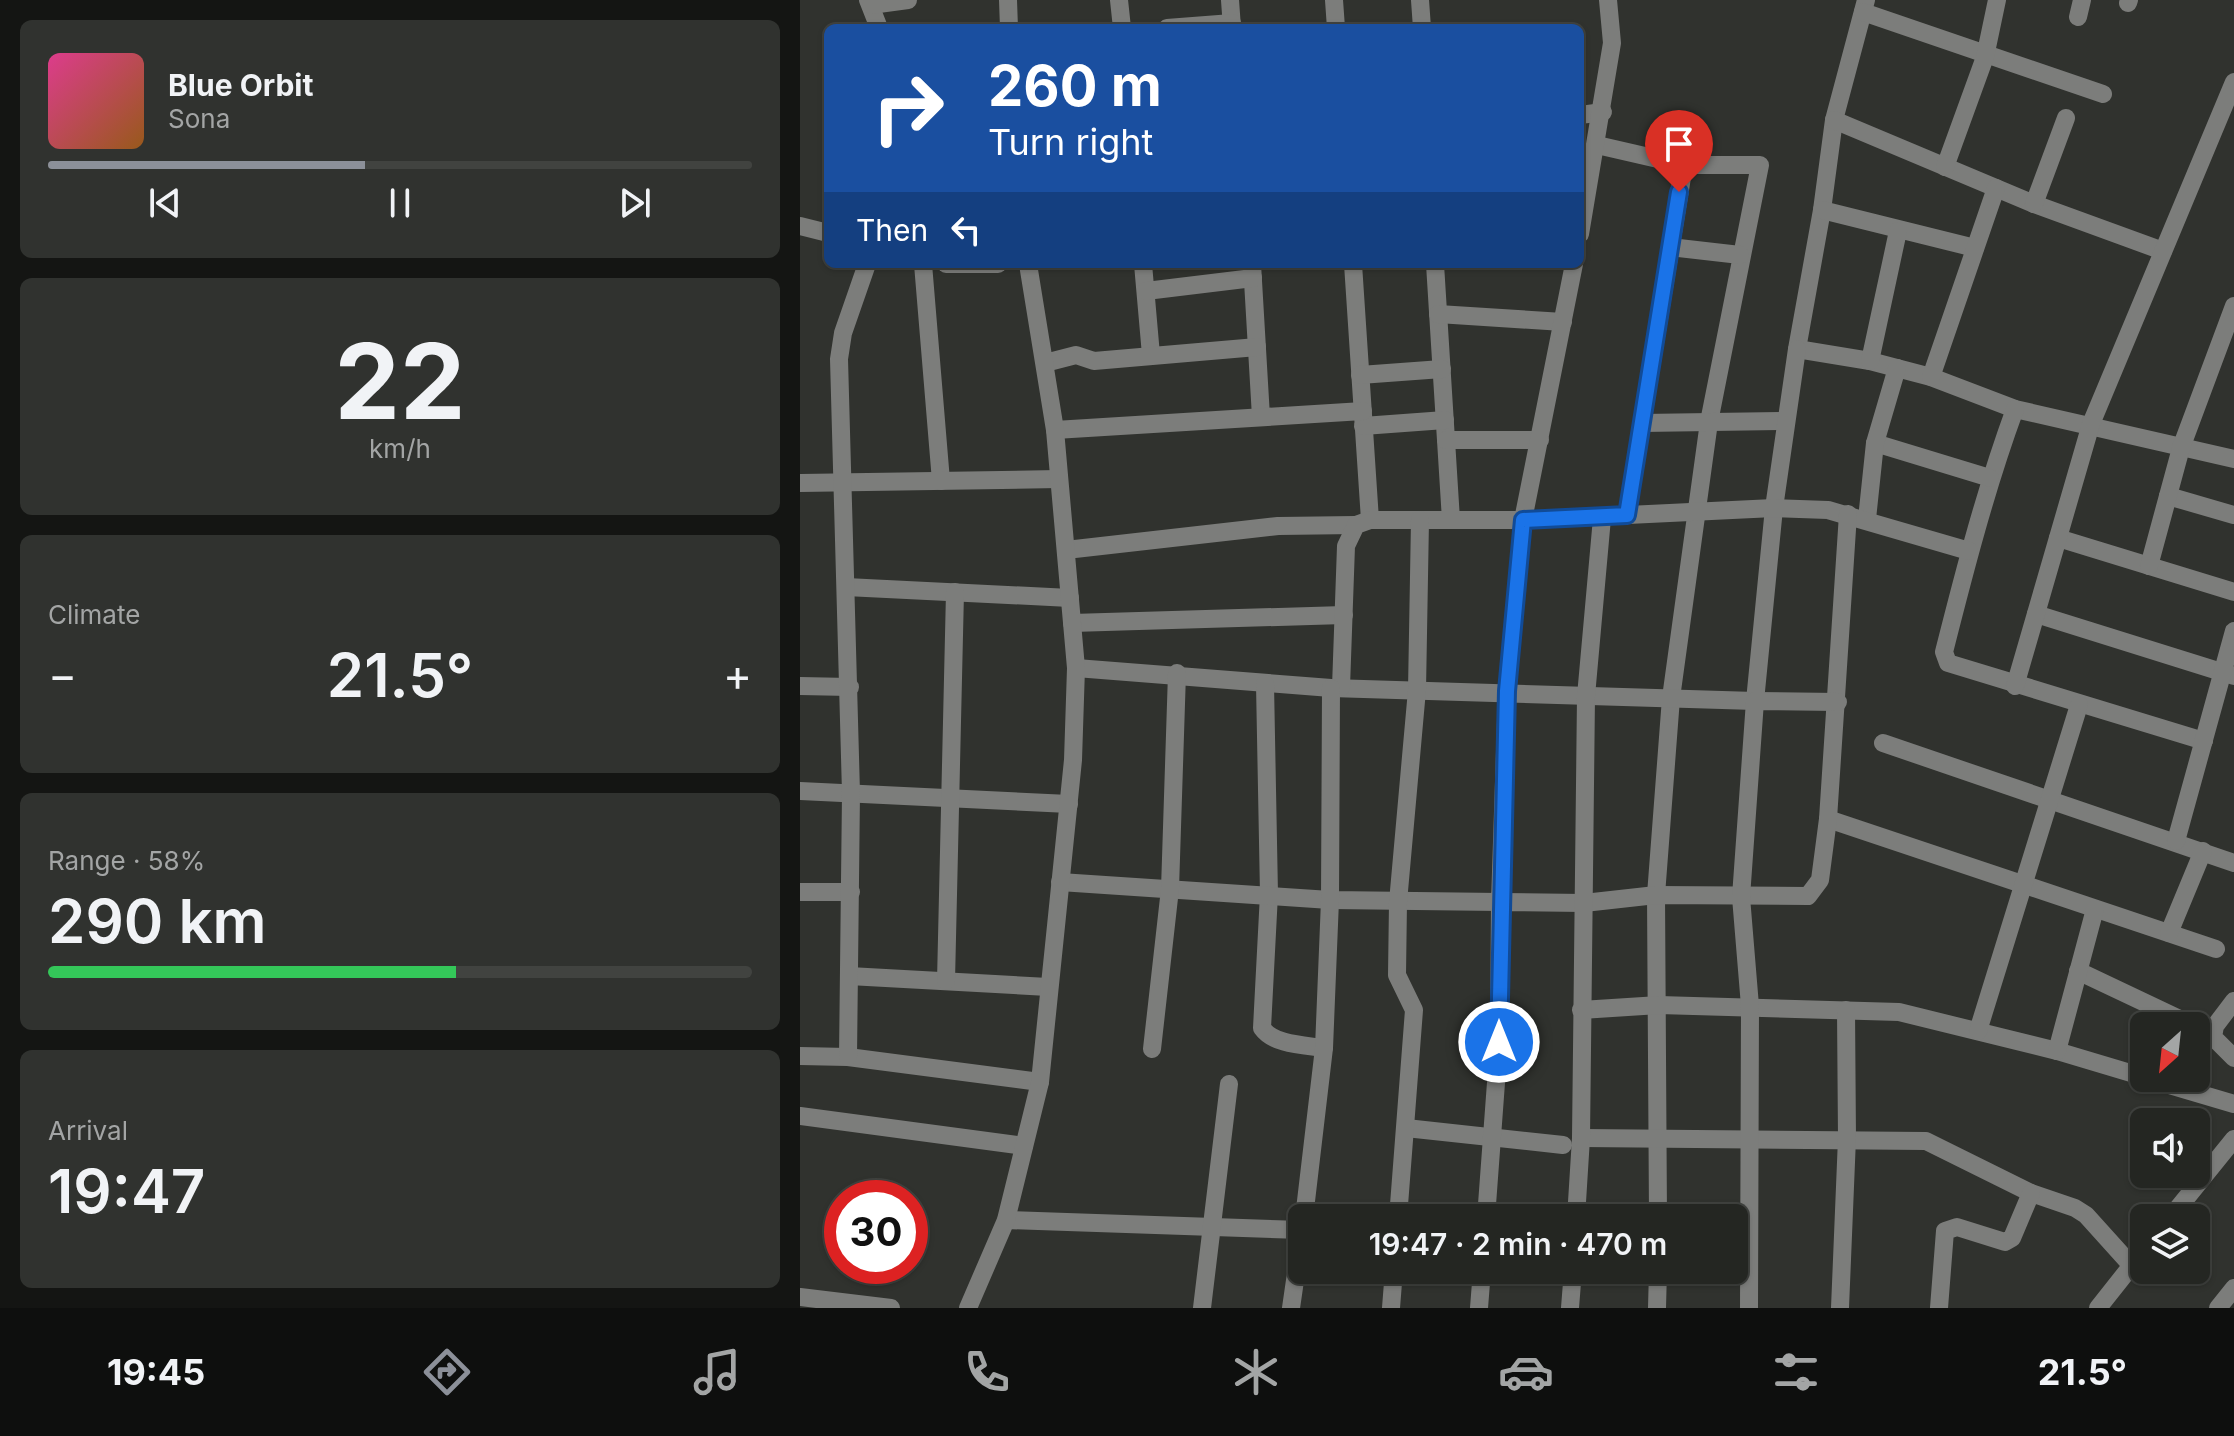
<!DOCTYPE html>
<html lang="en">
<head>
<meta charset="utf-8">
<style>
  :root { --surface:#242622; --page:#30322f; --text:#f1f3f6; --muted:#a3a5a5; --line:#414340; --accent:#8c9099 }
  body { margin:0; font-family:Inter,sans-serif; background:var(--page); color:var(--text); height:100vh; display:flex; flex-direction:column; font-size:30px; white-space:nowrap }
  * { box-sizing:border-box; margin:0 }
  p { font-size:26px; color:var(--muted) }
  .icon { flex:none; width:44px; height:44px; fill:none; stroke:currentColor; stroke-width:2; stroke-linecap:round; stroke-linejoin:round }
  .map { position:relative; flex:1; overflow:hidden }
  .drawer { display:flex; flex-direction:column; gap:20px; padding:20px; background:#141513; width:800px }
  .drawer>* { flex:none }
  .top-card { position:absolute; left:24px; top:24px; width:760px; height:244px; border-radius:12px; box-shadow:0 2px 6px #0004,0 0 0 2px var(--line); background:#1a4fa0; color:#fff; overflow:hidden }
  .needle { width:52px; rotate:207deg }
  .tools { position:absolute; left:1330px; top:1012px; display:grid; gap:16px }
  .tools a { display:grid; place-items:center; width:80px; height:80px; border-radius:12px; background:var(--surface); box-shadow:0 2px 6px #0004,0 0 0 2px var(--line); font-size:40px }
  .speed { position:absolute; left:24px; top:1180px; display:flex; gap:16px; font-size:40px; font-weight:700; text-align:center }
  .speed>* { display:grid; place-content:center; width:104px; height:104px; border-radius:50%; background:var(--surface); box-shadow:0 2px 6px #0004,0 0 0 2px var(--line); line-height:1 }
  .speed .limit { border:12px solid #d22; background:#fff; color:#111 }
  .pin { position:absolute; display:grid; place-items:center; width:68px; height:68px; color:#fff; margin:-82px -34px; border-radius:50% 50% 50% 0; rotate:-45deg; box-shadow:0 0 8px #0007 }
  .pin .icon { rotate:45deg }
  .me { position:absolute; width:88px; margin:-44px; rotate:0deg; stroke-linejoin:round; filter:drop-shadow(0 0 6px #0008) }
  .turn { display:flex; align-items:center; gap:28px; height:168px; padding:0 32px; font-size:36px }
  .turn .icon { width:104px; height:104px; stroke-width:2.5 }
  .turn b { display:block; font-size:56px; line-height:68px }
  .then { display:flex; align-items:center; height:76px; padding:0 32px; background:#0003; gap:16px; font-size:30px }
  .big { font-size:60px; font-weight:600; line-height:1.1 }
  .drawer .widget { flex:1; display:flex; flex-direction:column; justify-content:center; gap:12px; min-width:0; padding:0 28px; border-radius:12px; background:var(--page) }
  .drawer .dial { align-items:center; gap:0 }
  .dial b { font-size:104px; line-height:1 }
  .song { display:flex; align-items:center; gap:24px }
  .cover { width:96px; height:96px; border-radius:12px; background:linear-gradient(135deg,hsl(330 70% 55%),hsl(30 70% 35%)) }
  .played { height:8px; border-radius:4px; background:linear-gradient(90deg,var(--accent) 45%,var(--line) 45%) }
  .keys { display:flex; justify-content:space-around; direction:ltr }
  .heat { display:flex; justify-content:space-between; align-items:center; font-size:44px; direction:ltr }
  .charge { height:12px; border-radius:6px; background:linear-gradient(90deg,#34c759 58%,var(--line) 0) }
  .trip { position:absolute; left:488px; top:1204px; width:460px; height:80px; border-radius:12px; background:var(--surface); box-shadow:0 2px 6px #0004,0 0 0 2px var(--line); font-weight:600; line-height:80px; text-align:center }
  .dock { display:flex; height:128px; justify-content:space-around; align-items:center; background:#0e0f0e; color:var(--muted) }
  .dock .icon { width:56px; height:56px }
  .dock .on { color:var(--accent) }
  .dock b { font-size:36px; color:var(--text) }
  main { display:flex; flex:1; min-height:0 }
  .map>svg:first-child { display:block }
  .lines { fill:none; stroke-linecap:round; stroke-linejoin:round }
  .minor { stroke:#7c7d7b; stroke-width:18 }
  .route-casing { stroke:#114b97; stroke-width:20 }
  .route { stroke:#1a73e8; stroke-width:14 }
</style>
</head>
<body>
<main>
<section class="drawer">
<div class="widget">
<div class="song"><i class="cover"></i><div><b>Blue Orbit</b><p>Sona</p></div></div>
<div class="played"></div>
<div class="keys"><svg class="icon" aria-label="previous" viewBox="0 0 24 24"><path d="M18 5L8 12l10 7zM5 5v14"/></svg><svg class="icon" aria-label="pause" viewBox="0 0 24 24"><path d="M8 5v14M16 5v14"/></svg><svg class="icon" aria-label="next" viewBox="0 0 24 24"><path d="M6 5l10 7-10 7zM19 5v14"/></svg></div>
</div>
<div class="widget dial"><b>22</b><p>km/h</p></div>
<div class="widget"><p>Climate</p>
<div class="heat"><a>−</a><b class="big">21.5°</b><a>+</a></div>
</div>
<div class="widget"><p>Range · 58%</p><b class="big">290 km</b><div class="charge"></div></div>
<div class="widget"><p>Arrival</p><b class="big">19:47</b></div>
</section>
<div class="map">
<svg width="1434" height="1308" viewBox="0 0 1434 1308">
  <rect width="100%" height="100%" fill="#30322e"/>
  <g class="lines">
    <g class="minor">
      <polyline points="68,0 79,28"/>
      <polyline points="208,0 209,28"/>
      <polyline points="319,0 322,28"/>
      <polyline points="430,0 432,28"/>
      <polyline points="534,0 536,28"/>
      <polyline points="620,0 622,28"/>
      <polyline points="1066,0 1034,120 1022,210 997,349 1070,361 1131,377 1215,409 1434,459"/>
      <polyline points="1328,3 1329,0"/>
      <polyline points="71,5 108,0"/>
      <polyline points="1063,12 1303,94"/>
      <polyline points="1278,17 1282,0"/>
      <polyline points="367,28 432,23"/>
      <polyline points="780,115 803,112"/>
      <polyline points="1034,120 1234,204 1363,251"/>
      <polyline points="797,145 884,165 960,165 909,422 871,698 856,895 858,1218"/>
      <polyline points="1145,167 1185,57 1197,0"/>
      <polyline points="1234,204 1266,118"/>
      <polyline points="1022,210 1175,248"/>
      <polyline points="0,226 28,233"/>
      <polyline points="780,234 812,43 808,0"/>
      <polyline points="870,247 940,255"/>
      <polyline points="123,264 141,481"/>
      <polyline points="146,264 198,264"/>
      <polyline points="343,264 351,355"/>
      <polyline points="452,264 461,417"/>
      <polyline points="553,264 570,520"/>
      <polyline points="635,264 651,520"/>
      <polyline points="346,291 453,278"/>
      <polyline points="638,314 763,322"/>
      <polyline points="1070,361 1098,231"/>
      <polyline points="245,363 276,355 294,361 457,347"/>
      <polyline points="560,375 642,369"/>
      <polyline points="1131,377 1196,188"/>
      <path d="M1215 409C1186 488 1165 569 1144 652L1148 663 1404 741"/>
      <polyline points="842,423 986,421"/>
      <polyline points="563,426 645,420"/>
      <polyline points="255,430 563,411"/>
      <polyline points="646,440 740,440"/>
      <polyline points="1075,443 1190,478"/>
      <polyline points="0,483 259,479"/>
      <polyline points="1368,496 1434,515"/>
      <polyline points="827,515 884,165"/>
      <polyline points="1067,519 1075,443 1097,368"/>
      <polyline points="1258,538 1434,592"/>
      <polyline points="266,550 478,526 556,525"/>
      <polyline points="1349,566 1381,448 1434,306"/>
      <polyline points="46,587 270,598"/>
      <polyline points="1236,614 1434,676"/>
      <polyline points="272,623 544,615"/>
      <polyline points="276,668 531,688 955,701 974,508 997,349"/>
      <path d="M465 684 469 894 462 1028C474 1045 504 1045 524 1048"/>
      <polyline points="0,686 50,687"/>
      <polyline points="1215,686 1291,424 1434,82"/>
      <polyline points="541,687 546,546 556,525 570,520 723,520 974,508 1028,510 1169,551"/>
      <polyline points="1083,743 1434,863"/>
      <polyline points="0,791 269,804"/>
      <polyline points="1028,819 1416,949"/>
      <polyline points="1376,841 1434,631"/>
      <polyline points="260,882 530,900 700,902 707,691 723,520 774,264"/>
      <polyline points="0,892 51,892"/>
      <polyline points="1369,933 1403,851"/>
      <polyline points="1278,971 1394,1026"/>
      <polyline points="49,976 248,987"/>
      <polyline points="146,981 155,592"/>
      <polyline points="1434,1001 1415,1026 1413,1037 1434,1058"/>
      <polyline points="781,1010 859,1005 1099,1012 1257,1051 1344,1077"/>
      <polyline points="1178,1031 1279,705"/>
      <polyline points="352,1049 370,889 377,673"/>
      <polyline points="1257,1051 1295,909"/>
      <polyline points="0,1056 48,1057 240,1082"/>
      <polyline points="48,1057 51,793 39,359 43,333 67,264"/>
      <polyline points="1346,1078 1434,1104"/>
      <polyline points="0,1116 224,1146"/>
      <polyline points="606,1128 763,1145"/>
      <polyline points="781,1138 1126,1141 1231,1193 1275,1208 1286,1215 1332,1266"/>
      <polyline points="504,1218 524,1048 530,900 531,688"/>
      <polyline points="598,1218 614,1010 597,975 598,902 617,690 620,520"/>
      <polyline points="686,1218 699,1042 700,902 784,903 856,895 1008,896 1020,880 1028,819 1048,514"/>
      <polyline points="776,1218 781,1138 786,696 802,518"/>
      <polyline points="1370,1218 1434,1139"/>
      <polyline points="206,1220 502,1230"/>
      <polyline points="0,1297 91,1308"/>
      <polyline points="168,1308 206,1220 240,1082 273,760 276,668 255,430 228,264"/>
      <polyline points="402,1308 429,1084"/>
      <polyline points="491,1308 502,1232"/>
      <polyline points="591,1308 594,1270"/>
      <polyline points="679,1308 682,1270"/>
      <polyline points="770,1308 773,1270"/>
      <polyline points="857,1308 858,1270"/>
      <polyline points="949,1308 950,1006 941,897 955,701 1038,702"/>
      <polyline points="1040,1308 1047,1138 1046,1010"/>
      <polyline points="1139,1308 1145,1231 1157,1227 1205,1242 1212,1238 1231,1193"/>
      <polyline points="1298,1308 1344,1250"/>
      <polyline points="1418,1308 1434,1288"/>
    </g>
  </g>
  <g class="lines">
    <g class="route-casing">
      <polyline id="route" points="699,1042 707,691 723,520 827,515 879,192"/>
    </g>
    <use href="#route" class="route"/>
  </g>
</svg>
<div class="tools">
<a><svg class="needle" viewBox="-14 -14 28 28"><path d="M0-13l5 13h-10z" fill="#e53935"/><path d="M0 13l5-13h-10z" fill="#a3a5a5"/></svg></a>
<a><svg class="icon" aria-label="sound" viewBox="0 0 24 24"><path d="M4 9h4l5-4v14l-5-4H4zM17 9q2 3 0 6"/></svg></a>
<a><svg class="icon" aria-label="layers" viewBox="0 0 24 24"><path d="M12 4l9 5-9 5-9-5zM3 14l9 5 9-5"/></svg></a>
</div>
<div class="speed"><div class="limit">30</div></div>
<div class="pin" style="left:879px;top:192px;background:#d93025"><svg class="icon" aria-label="arrive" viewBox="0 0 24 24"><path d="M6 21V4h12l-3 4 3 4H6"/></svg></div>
<svg class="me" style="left:699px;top:1042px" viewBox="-20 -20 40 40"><circle r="17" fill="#1a73e8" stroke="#fff" stroke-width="3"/><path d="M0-11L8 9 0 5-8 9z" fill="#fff"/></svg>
<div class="trip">19:47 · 2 min · 470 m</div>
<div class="top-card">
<div class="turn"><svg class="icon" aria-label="right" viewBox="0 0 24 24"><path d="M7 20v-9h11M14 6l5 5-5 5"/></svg><div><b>260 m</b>Turn right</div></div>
<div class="then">Then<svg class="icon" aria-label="left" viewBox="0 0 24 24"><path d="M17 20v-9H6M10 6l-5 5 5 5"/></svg></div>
</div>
</div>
</main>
<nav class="dock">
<b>19:45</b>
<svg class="icon on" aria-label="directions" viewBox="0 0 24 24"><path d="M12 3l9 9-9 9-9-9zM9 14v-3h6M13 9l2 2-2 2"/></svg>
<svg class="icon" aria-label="music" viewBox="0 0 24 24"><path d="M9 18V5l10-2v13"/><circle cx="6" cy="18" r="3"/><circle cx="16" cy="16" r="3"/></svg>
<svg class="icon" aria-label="phone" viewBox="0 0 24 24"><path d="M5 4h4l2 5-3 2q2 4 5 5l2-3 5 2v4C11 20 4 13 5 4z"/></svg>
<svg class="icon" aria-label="climate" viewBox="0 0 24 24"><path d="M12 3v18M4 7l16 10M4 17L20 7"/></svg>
<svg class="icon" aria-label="car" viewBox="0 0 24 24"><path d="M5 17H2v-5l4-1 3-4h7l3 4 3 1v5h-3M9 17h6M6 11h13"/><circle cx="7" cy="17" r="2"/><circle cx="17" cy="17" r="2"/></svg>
<svg class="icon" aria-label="filters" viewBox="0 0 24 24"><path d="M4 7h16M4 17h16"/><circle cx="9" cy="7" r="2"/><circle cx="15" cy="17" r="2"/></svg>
<b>21.5°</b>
</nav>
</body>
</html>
